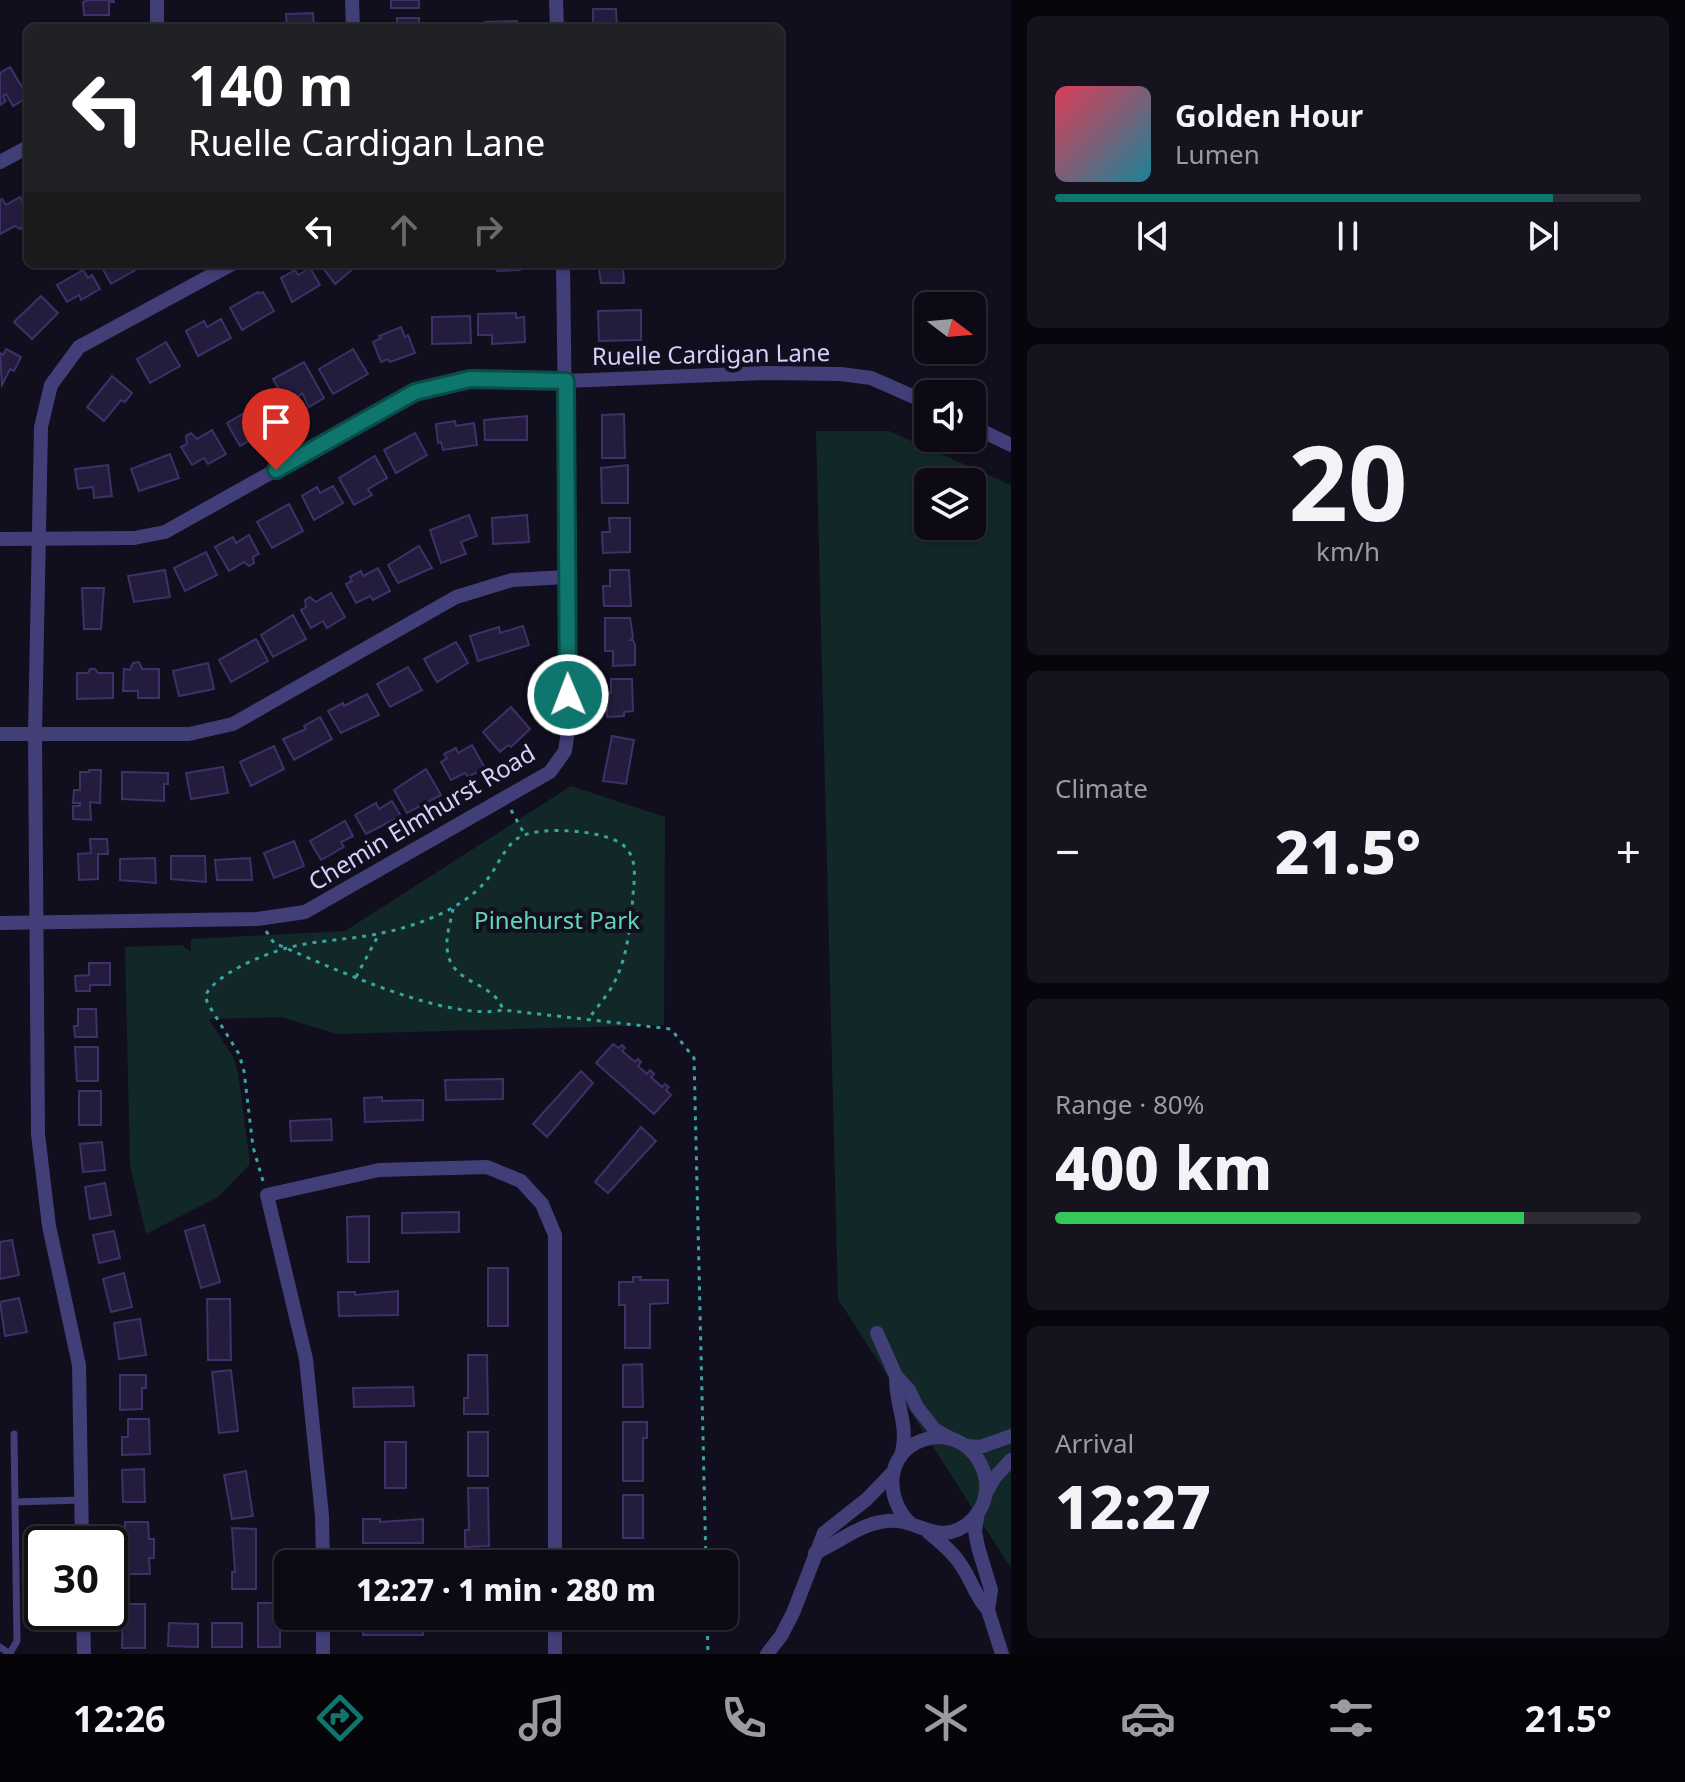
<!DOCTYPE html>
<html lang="en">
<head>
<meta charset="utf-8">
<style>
  :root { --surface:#0d0a16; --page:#16131f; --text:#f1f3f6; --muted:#9a9aa1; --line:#2d2b35; --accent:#0f766e }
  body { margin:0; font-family:"Noto Sans",sans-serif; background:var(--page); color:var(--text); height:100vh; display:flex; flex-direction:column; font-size:30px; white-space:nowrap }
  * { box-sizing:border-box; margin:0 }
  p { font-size:26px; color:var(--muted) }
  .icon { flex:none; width:44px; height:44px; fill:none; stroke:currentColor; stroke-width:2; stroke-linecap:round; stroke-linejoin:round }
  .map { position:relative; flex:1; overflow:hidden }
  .drawer { display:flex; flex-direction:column; gap:16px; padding:16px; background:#07060c; width:674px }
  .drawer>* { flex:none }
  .guide { position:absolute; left:24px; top:24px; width:760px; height:244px; border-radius:12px; box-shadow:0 2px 6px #0004,0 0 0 2px var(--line); background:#202124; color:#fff; overflow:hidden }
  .needle { width:52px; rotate:106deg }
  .fabs { position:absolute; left:914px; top:292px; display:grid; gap:16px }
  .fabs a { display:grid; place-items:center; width:72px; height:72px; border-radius:12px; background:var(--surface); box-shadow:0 2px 6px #0004,0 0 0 2px var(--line); font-size:40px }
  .speed { position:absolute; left:24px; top:1526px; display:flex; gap:16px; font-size:40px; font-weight:700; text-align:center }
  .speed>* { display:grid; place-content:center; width:104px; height:104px; border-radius:50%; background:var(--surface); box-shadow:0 2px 6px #0004,0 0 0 2px var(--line); line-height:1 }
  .speed .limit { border:4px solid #111; border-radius:12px; background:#fff; color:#111 }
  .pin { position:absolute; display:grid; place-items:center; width:68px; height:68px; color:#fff; margin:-82px -34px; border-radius:50% 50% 50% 0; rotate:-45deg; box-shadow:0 0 8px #0007 }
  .pin .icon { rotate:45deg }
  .me { position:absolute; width:88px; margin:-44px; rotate:359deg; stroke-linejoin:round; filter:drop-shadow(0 0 6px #0008) }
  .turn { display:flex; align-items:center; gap:28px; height:168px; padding:0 32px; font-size:36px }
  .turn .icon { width:104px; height:104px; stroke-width:2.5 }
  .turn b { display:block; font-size:56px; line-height:68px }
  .lanes { display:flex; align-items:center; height:76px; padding:0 32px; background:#0003; justify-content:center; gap:40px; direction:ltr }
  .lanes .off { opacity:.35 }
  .big { font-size:60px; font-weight:800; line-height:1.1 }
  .drawer .tile { flex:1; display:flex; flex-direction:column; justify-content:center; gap:12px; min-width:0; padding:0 28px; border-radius:12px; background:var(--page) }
  .drawer .dial { align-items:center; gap:0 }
  .dial b { font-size:104px; line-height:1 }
  .song { display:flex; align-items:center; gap:24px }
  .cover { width:96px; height:96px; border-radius:12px; background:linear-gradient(135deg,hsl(350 70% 55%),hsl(190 70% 35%)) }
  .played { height:8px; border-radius:4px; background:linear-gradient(90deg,var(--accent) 85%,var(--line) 85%) }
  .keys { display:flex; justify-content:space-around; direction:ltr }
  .heat { display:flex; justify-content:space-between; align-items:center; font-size:44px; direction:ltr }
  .charge { height:12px; border-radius:6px; background:linear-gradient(90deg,#34c759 80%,var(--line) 0) }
  .trip { position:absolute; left:274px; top:1550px; width:464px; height:80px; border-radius:12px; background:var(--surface); box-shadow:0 2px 6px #0004,0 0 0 2px var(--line); font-weight:800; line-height:80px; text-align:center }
  .tabs { display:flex; height:128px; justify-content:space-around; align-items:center; background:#050409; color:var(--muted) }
  .tabs .icon { width:56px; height:56px }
  .tabs .selected { color:var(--accent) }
  .tabs b { font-size:36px; color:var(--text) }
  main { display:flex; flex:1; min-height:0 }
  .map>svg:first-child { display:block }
  .green { fill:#122727; fill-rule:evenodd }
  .building { fill:#241c3d; stroke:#3d3167; stroke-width:2 }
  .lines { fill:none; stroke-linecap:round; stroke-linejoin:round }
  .path { stroke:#39a5a2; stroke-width:3; stroke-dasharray:4 6; stroke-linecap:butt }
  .lane { stroke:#423e78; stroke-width:7 }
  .street { stroke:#423e78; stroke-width:14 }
  .route-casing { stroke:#0a4d48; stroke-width:20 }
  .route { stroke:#0f766e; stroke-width:14 }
  .labels { text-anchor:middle; stroke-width:8; stroke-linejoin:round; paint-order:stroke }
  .street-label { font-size:24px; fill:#d6d0fa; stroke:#110e1e }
  .park-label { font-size:24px; fill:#64d2ba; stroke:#110e1e }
</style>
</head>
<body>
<main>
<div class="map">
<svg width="1011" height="1654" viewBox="0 0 1011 1654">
  <rect width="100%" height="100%" fill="#110e1e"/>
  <g class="green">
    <path d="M816 431H889L1011 485V1568L838 1299ZM928 482H972V526H928Z"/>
    <polygon points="571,786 665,817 664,1025 337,1034 281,1017 209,1019 233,1057 238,1072 250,1164 218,1197 146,1234 130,1166 125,947 182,945 191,952 191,939 345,931"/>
  </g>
  <g class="building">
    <polygon points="88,0 114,0 114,2 109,2 109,15 84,15 83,2"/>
    <rect x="391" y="0" width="28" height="8"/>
    <polygon points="593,9 616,9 617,28 593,28"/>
    <polygon points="313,13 314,28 287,28 286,14"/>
    <rect x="397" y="18" width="22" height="10"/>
    <polygon points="517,21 517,28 485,28 485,22"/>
    <polygon points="10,67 28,97 13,106 6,94 3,96 6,101 0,105 0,73"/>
    <polygon points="20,197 28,212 28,216 23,219 25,222 24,226 20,229 15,226 0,234 0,200 2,199 6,205"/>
    <polygon points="105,264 146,264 111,284 101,266"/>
    <polygon points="320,264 359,264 335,284"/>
    <polygon points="496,264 520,264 520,270 497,271"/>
    <polygon points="598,264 623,264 624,283 601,283"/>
    <polygon points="310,268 320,285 292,302 281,278 295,270 298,275"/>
    <polygon points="83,270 88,278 92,275 100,289 81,300 79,295 67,302 57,285"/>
    <polygon points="258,292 259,294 263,292 274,311 242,330 230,308"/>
    <polygon points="41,296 58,313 32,339 14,322"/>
    <polygon points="641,310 641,340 599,341 598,311"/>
    <polygon points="516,313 516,318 524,317 525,342 492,344 492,335 478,335 478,314"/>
    <polygon points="470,316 471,343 432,344 432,317"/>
    <polygon points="221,319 231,338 198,356 186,331 204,321 207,327"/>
    <polygon points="401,327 405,337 408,335 415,353 390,362 388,359 381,362 373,342 381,338 379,336"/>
    <polygon points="166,342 180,366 150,383 137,359"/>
    <polygon points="6,349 21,357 14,371 10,369 2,385 0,353 3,355"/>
    <polygon points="353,349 368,374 333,394 319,369"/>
    <polygon points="304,362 324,398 309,407 302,393 291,404 286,402 273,379"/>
    <polygon points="112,376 132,393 125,402 121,400 104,421 87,407"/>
    <polygon points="263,397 278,424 240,446 227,423 249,410 247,406"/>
    <polygon points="624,414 625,458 602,458 602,415"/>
    <polygon points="527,416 527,440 485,440 484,420"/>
    <polygon points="455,421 456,426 474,423 477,445 443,450 441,442 438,443 436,424"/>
    <polygon points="212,430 226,454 208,464 204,458 192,465 181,447 187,444 186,436 191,433 197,439"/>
    <polygon points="415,433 427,455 396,473 384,450"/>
    <polygon points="170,454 179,478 139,491 131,469"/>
    <polygon points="375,456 387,478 368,489 372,495 354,505 339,478"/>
    <polygon points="108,465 112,496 94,498 93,487 78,489 75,469"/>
    <polygon points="628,465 628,503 602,503 601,468"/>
    <polygon points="333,486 343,503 314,520 302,496 317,487 320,493"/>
    <polygon points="289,504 303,531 272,548 257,522"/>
    <polygon points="469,515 477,536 461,542 466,554 441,563 430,530"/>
    <polygon points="527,515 529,542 493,544 492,518"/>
    <polygon points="609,518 630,518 630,552 603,553 602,532 610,532"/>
    <polygon points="249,535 259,554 253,557 254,563 249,566 244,562 229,571 215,547 233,537 236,543"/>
    <polygon points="419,546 432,568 398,583 388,565"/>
    <polygon points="206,552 217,575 185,591 174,568"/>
    <polygon points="378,568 390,591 373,600 370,596 356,603 346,584 352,581 350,577 361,571 363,576"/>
    <polygon points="165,570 170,597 134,602 128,576"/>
    <polygon points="610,570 629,570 631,606 604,606 603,586 610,586"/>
    <polygon points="82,588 104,588 101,629 84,629"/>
    <polygon points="331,593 345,617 327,628 323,621 311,628 301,610 306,607 305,600 310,597 316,602"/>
    <polygon points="293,615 306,639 273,657 261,635"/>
    <polygon points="605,618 630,618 633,637 630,640 633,640 635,645 635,665 613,666 613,651 605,651"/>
    <polygon points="523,626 529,645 478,661 470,636 499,627 500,633"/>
    <polygon points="256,639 268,661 231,682 219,660"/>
    <polygon points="456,642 468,663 437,682 424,659"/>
    <polygon points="139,662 142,669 159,669 159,698 138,698 138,691 123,691 124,669 130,670 133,663"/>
    <polygon points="208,663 214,689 179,696 173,671"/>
    <polygon points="408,667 422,690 390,707 377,684"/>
    <polygon points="90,669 95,669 98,673 113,673 113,698 77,699 77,673 88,673"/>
    <polygon points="611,679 632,679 633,711 624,712 624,716 607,717 606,693 611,693"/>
    <polygon points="367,694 379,715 341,733 328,711 343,703 344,706"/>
    <polygon points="511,707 530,729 511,747 508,745 500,752 483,732"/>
    <polygon points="320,717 332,739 294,760 283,739 306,729 304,726"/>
    <polygon points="612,736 634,740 626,784 603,781"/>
    <polygon points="472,745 485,768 468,777 465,773 451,780 441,762 447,758 444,754 456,748 458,753"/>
    <polygon points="274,746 284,769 251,786 240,762"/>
    <polygon points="223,767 228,793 191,799 186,773"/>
    <polygon points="426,769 441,795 407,813 394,790"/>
    <polygon points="89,770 101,770 100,803 90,802 91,820 73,819 73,806 80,806 80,803 73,803 74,790 80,790 80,772 89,772"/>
    <polygon points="122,772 168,773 168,784 164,784 164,801 122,799"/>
    <polygon points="392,801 401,816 366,834 355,815 376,803 379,809"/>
    <polygon points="345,821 353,836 341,842 344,847 321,860 310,841"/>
    <polygon points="90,839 107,839 108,854 98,854 98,879 79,880 78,854 91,853"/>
    <polygon points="294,841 304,866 274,878 264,853"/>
    <polygon points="171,856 205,856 206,882 171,879"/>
    <polygon points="155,858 156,883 120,880 120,859"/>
    <polygon points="250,858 252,880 217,880 215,860"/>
    <polygon points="89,963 110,963 110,985 90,985 90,991 76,991 75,976 89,975"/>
    <polygon points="78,1009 96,1009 97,1037 75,1037 74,1026 78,1026"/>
    <polygon points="613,1044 619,1048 622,1045 625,1048 622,1051 635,1062 638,1059 641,1062 638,1066 647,1074 650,1070 654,1074 651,1077 662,1087 665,1084 669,1087 666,1090 671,1095 654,1114 596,1063"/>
    <polygon points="75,1047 98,1047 98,1081 77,1081"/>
    <polygon points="581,1071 593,1083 547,1137 533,1124"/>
    <polygon points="503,1079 503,1099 446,1100 445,1080"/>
    <rect x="79" y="1091" width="22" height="34"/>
    <polygon points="382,1097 382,1101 423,1100 423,1120 365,1122 364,1098"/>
    <polygon points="331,1119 332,1140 291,1141 290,1121"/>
    <polygon points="641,1127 656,1141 608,1193 595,1182"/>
    <polygon points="102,1142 105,1170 83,1172 80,1144"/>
    <polygon points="105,1183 111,1215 90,1219 85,1187"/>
    <polygon points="459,1212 459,1232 402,1233 402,1213"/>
    <polygon points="369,1216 369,1262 348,1262 347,1217"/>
    <polygon points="204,1225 220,1282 201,1288 185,1231"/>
    <polygon points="114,1231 120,1258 99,1263 93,1235"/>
    <polygon points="12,1240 19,1275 0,1279 0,1242"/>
    <rect x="488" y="1268" width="20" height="58"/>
    <polygon points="124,1273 132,1307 111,1312 103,1279"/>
    <polygon points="633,1277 641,1277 640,1280 668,1280 668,1303 650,1304 650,1348 625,1348 625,1305 619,1305 619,1282 633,1282"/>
    <polygon points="398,1291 398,1315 339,1316 338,1292 355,1292 355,1295"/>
    <polygon points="19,1298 27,1332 5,1336 0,1302"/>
    <polygon points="207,1299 230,1299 231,1360 208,1360"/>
    <polygon points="140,1319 146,1355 119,1359 114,1323"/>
    <polygon points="468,1355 487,1355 488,1414 464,1414 464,1398 468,1398"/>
    <polygon points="642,1364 643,1407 623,1407 623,1365"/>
    <polygon points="231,1370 238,1431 219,1433 212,1372"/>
    <polygon points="120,1375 146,1375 146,1388 142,1388 142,1409 120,1410"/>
    <polygon points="413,1387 414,1406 354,1407 353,1388"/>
    <polygon points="128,1419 149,1419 150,1454 122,1455 122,1437 128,1437"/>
    <polygon points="623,1422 647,1422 647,1438 643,1438 643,1481 623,1481"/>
    <rect x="468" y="1432" width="20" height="44"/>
    <rect x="385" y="1442" width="21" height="46"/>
    <polygon points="144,1469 145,1502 123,1502 122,1470"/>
    <polygon points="246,1471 253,1516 232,1519 224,1475"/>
    <polygon points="468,1488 488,1488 489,1546 465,1547 465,1530 469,1530"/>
    <rect x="623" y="1495" width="20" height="43"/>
    <polygon points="363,1519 380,1519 380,1522 423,1519 423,1543 363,1543"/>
    <polygon points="125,1522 148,1522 149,1539 154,1539 154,1558 149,1558 150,1574 126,1574"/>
    <polygon points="232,1528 256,1529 256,1589 232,1589 232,1572 235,1572"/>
    <rect x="258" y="1603" width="22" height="44"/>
    <polygon points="123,1604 145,1604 145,1648 122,1648"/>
    <rect x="363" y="1616" width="60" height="19"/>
    <rect x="490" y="1616" width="19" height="10"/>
    <rect x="602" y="1616" width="20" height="10"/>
    <polygon points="169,1623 198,1624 198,1647 168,1646"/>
    <rect x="212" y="1623" width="30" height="24"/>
  </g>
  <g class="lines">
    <g class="path">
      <polyline points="511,810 525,835"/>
      <path d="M453 909C451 921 446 934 447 947 449 986 494 980 503 1010"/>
      <path d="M266 931 274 943C328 966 446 1022 503 1010L671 1029 694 1058 706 1564"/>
      <polyline points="356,977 379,934"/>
      <path d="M263 1181 253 1147 244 1071 239 1054 208 1004 205 996C217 973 262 955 287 948 316 940 348 940 377 934 414 927 460 911 485 882 497 869 503 848 518 838 538 825 605 830 623 845 635 855 635 870 634 884 631 918 629 955 613 985 606 997 596 1008 588 1020"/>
      <polyline points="707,1616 708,1654"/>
    </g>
    <g class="lane">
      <polyline points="15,1502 81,1500"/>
      <polyline points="0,1647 10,1654"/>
      <polyline points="10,1653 17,1641 14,1434"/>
    </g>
    <g class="street">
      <polyline points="157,0 157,28"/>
      <polyline points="352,0 353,28"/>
      <polyline points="556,0 557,28"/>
      <polyline points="0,162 28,147"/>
      <polyline points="972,426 1011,445"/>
      <polyline points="0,539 134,538 165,532 415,392 470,379 566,381 766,373 841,374 871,378 928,403"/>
      <polyline points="0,734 189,734 233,724 456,597 512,580 567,577"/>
      <polyline points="0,923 257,919 305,912 550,772 565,751 569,725 563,264"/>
      <polyline points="877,1333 896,1376 909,1390 917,1407 935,1430 950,1438"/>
      <path d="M896 1376C895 1406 910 1425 901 1456"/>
      <polyline points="967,1446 980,1447 1011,1436"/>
      <polyline points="987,1491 995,1477 1011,1460"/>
      <polyline points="978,1512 975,1531 978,1547 991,1590 988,1610 1002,1654"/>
      <path d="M928 1532C940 1542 953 1552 961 1565 972 1581 975 1596 988 1610"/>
      <polyline points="82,1544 79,1365 49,1226 38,1134 35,734 41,427 51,385 79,347 232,264"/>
      <path d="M815 1553C840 1542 859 1524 887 1521 918 1517 940 1551 973 1519 1007 1484 970 1423 923 1440 885 1453 884 1499 911 1524"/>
      <polyline points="323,1564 322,1516 306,1359 267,1195 379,1170 487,1167 521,1181 542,1204 555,1235 555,1564"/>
      <polyline points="83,1612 84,1654"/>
      <polyline points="323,1616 323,1654"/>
      <polyline points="555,1616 555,1654"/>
      <polyline points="767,1654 781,1636 793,1613 824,1533 867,1499 892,1473"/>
    </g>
  </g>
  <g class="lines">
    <g class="route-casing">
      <polyline id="route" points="276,470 415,392 470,379 566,381 568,695"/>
    </g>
    <use href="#route" class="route"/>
  </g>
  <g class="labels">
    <g class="street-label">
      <text transform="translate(711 355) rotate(-1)" y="8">Ruelle Cardigan Lane</text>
      <text transform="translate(422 818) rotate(-31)" y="8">Chemin Elmhurst Road</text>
    </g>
    <g class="park-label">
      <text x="557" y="929">Pinehurst Park</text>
    </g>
  </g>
</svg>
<div class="fabs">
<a><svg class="needle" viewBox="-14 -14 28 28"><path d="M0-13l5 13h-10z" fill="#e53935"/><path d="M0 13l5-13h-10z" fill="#9a9aa1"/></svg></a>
<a><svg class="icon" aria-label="sound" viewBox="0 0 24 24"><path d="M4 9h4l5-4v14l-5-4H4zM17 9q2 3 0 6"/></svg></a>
<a><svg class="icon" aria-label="layers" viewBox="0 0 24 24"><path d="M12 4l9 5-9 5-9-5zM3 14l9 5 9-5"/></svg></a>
</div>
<div class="speed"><div class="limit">30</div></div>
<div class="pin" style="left:276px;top:470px;background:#d93025"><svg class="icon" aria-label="arrive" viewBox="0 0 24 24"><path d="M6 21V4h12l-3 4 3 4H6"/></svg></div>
<svg class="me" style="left:568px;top:695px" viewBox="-20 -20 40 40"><circle r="17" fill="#0f766e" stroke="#fff" stroke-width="3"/><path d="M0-11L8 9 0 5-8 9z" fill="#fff"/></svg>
<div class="trip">12:27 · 1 min · 280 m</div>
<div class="guide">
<div class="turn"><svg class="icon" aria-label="left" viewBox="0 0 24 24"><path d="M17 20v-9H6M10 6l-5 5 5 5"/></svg><div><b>140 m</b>Ruelle Cardigan Lane</div></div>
<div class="lanes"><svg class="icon" aria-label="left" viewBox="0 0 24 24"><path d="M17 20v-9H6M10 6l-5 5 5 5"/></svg><svg class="icon off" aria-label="ahead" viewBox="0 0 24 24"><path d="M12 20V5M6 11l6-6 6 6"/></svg><svg class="icon off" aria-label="right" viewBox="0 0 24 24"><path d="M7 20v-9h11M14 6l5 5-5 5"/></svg></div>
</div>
</div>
<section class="drawer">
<div class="tile">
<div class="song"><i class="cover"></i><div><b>Golden Hour</b><p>Lumen</p></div></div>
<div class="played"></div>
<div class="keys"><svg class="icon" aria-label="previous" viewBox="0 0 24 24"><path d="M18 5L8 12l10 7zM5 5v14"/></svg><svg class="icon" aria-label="pause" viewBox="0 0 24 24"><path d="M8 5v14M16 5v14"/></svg><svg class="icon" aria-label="next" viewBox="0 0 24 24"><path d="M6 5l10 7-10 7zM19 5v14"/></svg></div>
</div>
<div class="tile dial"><b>20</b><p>km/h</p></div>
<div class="tile"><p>Climate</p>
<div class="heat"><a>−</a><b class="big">21.5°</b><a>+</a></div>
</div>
<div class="tile"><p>Range · 80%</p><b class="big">400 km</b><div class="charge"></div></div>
<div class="tile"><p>Arrival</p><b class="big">12:27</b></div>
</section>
</main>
<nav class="tabs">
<b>12:26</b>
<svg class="icon selected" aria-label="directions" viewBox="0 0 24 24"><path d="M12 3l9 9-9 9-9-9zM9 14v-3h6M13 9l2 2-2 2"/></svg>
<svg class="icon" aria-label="music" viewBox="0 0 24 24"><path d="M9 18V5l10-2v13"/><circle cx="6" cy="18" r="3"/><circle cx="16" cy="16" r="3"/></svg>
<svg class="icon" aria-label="phone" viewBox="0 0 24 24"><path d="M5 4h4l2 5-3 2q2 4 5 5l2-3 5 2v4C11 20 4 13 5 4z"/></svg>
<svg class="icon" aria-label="climate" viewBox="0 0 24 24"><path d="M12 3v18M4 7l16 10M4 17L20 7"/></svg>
<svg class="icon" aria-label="car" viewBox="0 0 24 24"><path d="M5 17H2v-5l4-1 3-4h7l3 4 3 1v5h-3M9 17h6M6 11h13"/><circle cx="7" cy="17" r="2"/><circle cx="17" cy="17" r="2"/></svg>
<svg class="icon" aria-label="filters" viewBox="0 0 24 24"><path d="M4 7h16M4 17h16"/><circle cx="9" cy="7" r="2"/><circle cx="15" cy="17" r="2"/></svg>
<b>21.5°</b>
</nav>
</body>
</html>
